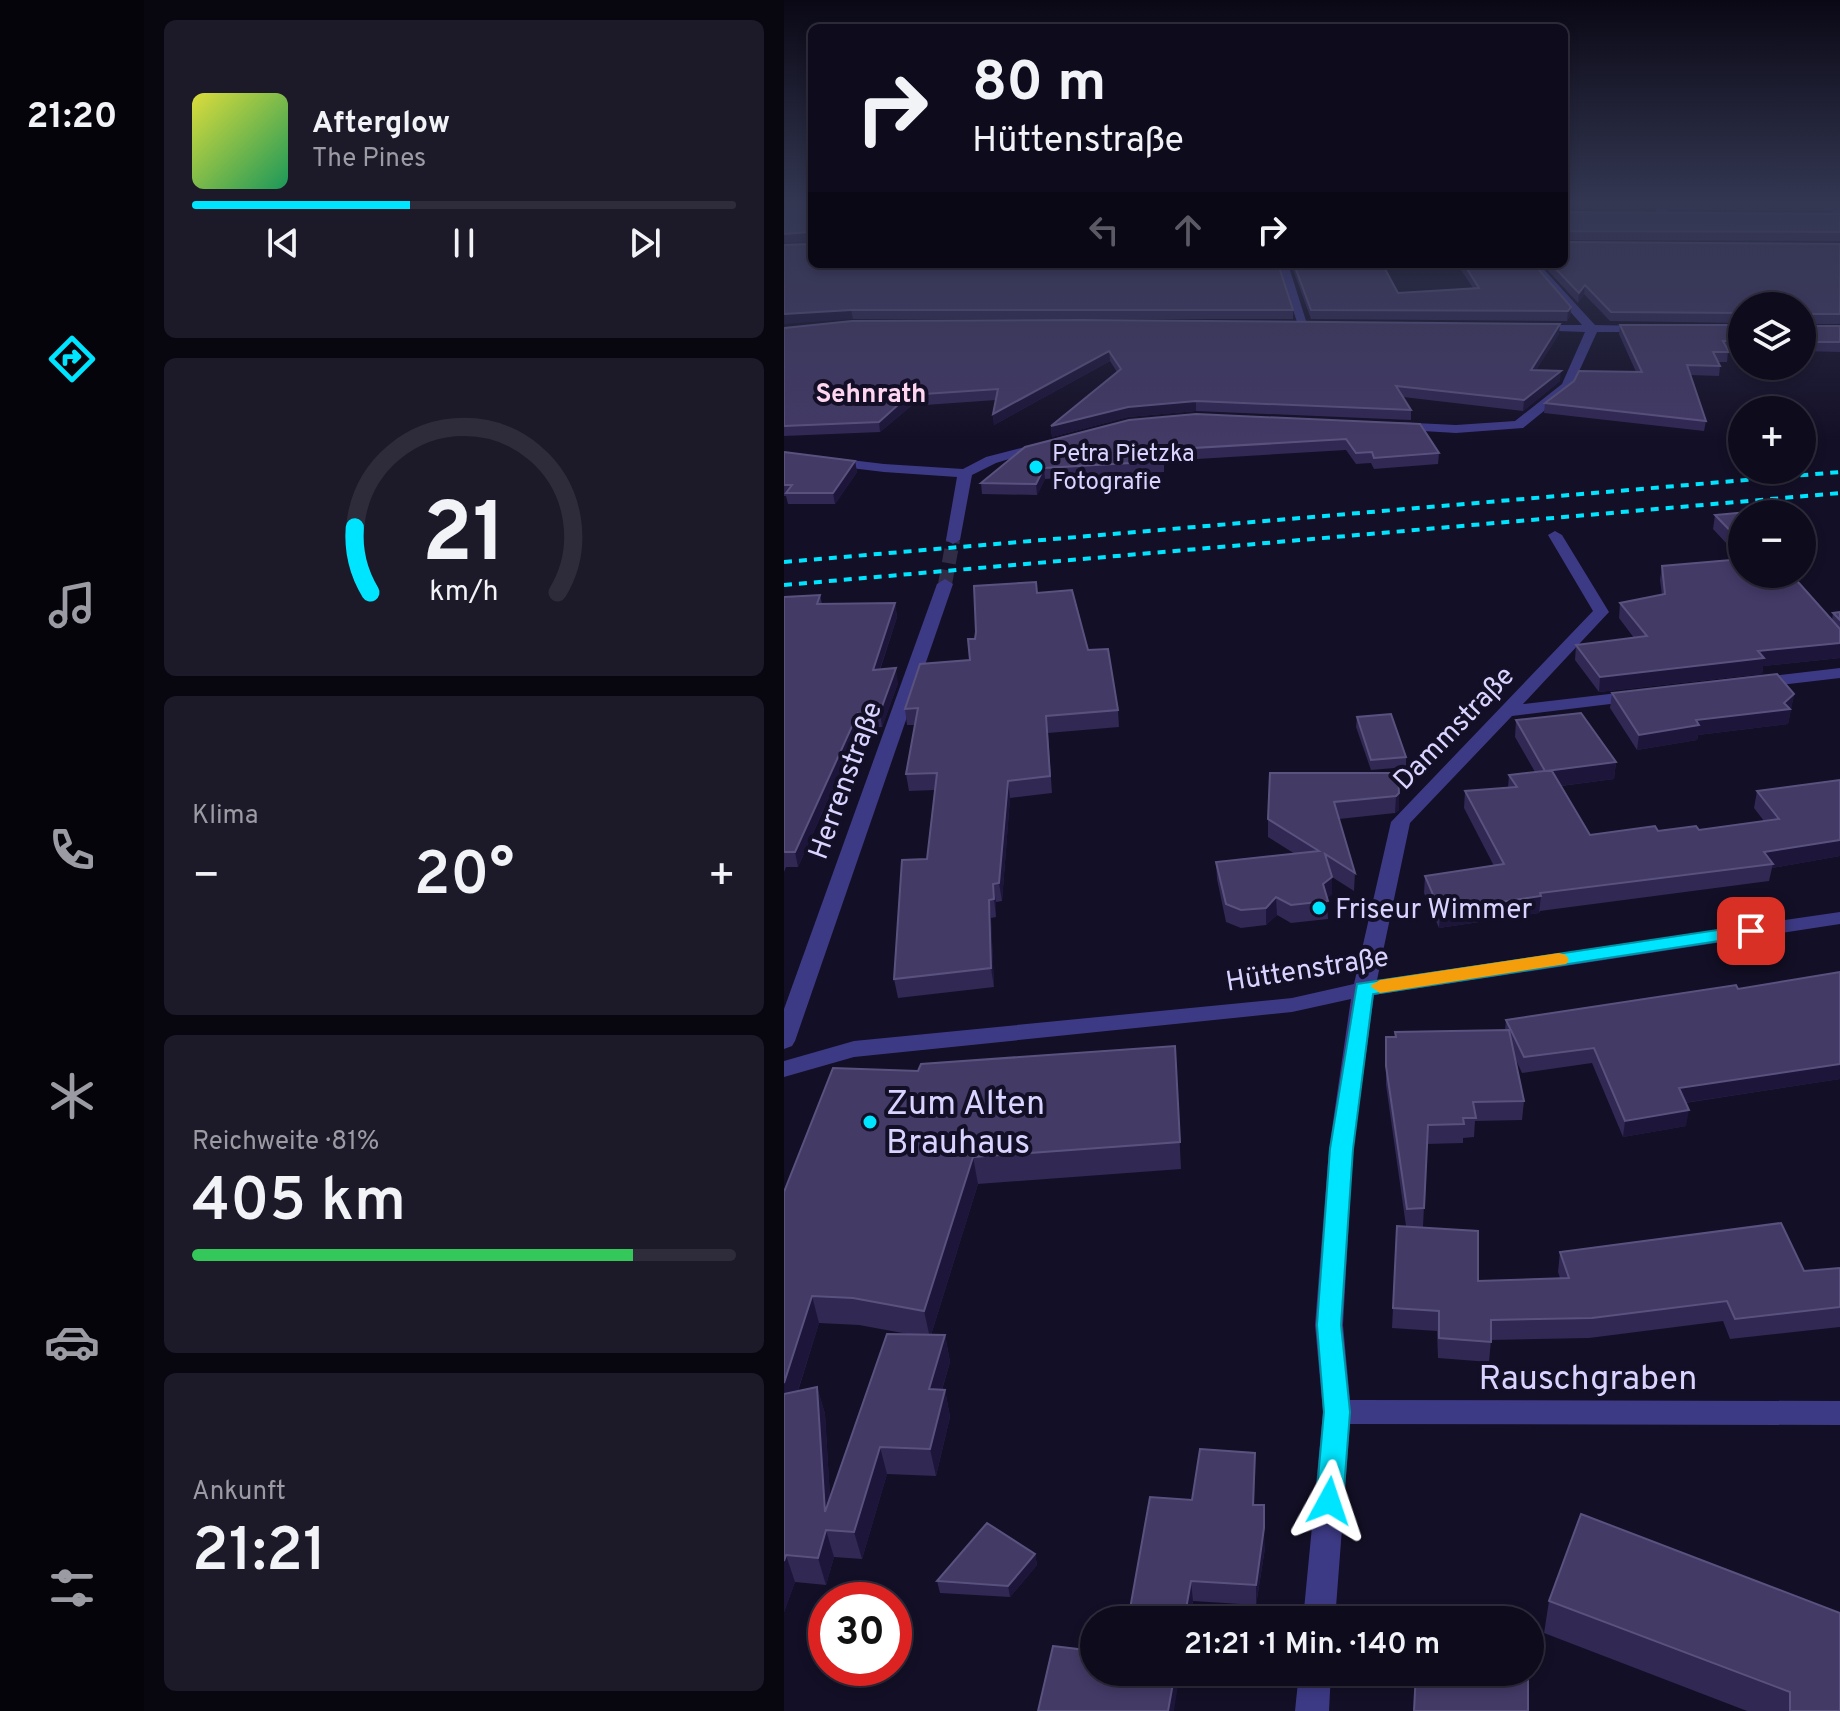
<!DOCTYPE html>
<html lang="de">
<head>
<meta charset="utf-8">
<style>
  :root { --surface:#0e0b1c; --page:#1c1929; --text:#f1f3f6; --muted:#9b9ba3; --line:#2e2b3b; --accent:#00e5ff }
  body { margin:0; font-family:Overpass,sans-serif; background:var(--page); color:var(--text); height:100vh; display:flex; flex-direction:column; font-size:30px; white-space:nowrap }
  * { box-sizing:border-box; margin:0 }
  p { font-size:26px; color:var(--muted) }
  .icon { flex:none; width:44px; height:44px; fill:none; stroke:currentColor; stroke-width:2; stroke-linecap:round; stroke-linejoin:round }
  .map { position:relative; flex:1; overflow:hidden }
  .drawer { display:flex; flex-direction:column; gap:20px; padding:20px; background:#08060f; width:640px }
  .drawer>* { flex:none }
  .banner { position:absolute; left:24px; top:24px; width:760px; height:244px; border-radius:12px; box-shadow:0 4px 12px #0003,0 0 0 2px var(--line); background:#0e0b1c; color:var(--text); overflow:hidden }
  .controls { position:absolute; left:944px; top:292px; display:grid; gap:16px }
  .controls a { display:grid; place-items:center; width:88px; height:88px; border-radius:50%; background:var(--surface); box-shadow:0 4px 12px #0003,0 0 0 2px var(--line); font-size:40px }
  .speed { position:absolute; left:24px; top:1582px; display:flex; gap:16px; font-size:40px; font-weight:700; text-align:center }
  .speed>* { display:grid; place-content:center; width:104px; height:104px; border-radius:50%; background:var(--surface); box-shadow:0 4px 12px #0003,0 0 0 2px var(--line); line-height:1 }
  .speed .limit { border:12px solid #d22; background:#fff; color:#111 }
  .pin { position:absolute; display:grid; place-items:center; width:68px; height:68px; color:#fff; margin:-34px; border-radius:16px; box-shadow:0 4px 12px #0006 }
  .me { position:absolute; width:88px; margin:-44px; rotate:5deg; stroke-linejoin:round; filter:drop-shadow(0 0 6px #0008) }
  .turn { display:flex; align-items:center; gap:28px; height:168px; padding:0 32px; font-size:36px }
  .turn .icon { width:104px; height:104px; stroke-width:2.5 }
  .turn b { display:block; font-size:56px; line-height:68px }
  .lanes { display:flex; align-items:center; height:76px; padding:0 32px; background:#0003; justify-content:center; gap:40px; direction:ltr }
  .lanes .off { opacity:.35 }
  .big { font-size:60px; font-weight:600; line-height:1.1 }
  .drawer .widget { flex:1; display:flex; flex-direction:column; justify-content:center; gap:12px; min-width:0; padding:0 28px; border-radius:12px; background:var(--page) }
  .drawer .dial { align-items:center; gap:0 }
  .dial svg { height:208px; overflow:visible; fill:none; stroke:var(--line); stroke-width:7; stroke-linecap:round; text-anchor:middle }
  .dial text { fill:var(--text); stroke:none }
  .song { display:flex; align-items:center; gap:24px }
  .cover { width:96px; height:96px; border-radius:12px; background:linear-gradient(135deg,hsl(60 70% 55%),hsl(150 70% 35%)) }
  .played { height:8px; border-radius:4px; background:linear-gradient(90deg,var(--accent) 40%,var(--line) 40%) }
  .keys { display:flex; justify-content:space-around; direction:ltr }
  .heat { display:flex; justify-content:space-between; align-items:center; font-size:44px; direction:ltr }
  .charge { height:12px; border-radius:6px; background:linear-gradient(90deg,#34c759 81%,var(--line) 0) }
  .trip { position:absolute; left:296px; top:1606px; width:464px; height:80px; border-radius:40px; background:var(--surface); box-shadow:0 4px 12px #0003,0 0 0 2px var(--line); font-weight:600; line-height:80px; text-align:center }
  main { display:flex; flex:1; min-height:0 }
  .menu { display:flex; flex-direction:column; width:144px; justify-content:space-around; align-items:center; background:#06040b; color:var(--muted) }
  .menu .icon { width:56px; height:56px }
  .menu .current { color:var(--accent) }
  .menu b { font-size:36px; color:var(--text) }
  .map>svg:first-child { display:block }
  .lines { fill:none; stroke-linecap:round; stroke-linejoin:round }
  .minor-tunnel { stroke:#312d47; stroke-width:14; stroke-dasharray:14 7; stroke-linecap:butt }
  .minor { fill:#3d3a85; fill-rule:evenodd }
  .rail { stroke:#00e5ff; stroke-width:4; stroke-dasharray:8 7; stroke-linecap:butt }
  .wall { fill:#312854; fill-rule:evenodd }
  .shaded-wall { fill:#1d163a }
  .building { fill:#433a66; stroke:#5a527e; stroke-width:2 }
  .route { fill:#00e5ff; stroke:#0095a6; stroke-width:2 }
  .slow { fill:#f59e0b }
  .poi-dot { fill:#00e5ff; stroke:#130f26; stroke-width:3 }
  .labels { text-anchor:middle; stroke-width:8; stroke-linejoin:round; paint-order:stroke }
  .far-poi-label { font-size:24px; fill:#d9d4ff; stroke:#130f26; text-anchor:start }
  .far-neighbourhood-label { font-size:26px; font-weight:bold; fill:#ffd6f0; stroke:#130f26 }
  .street-label { font-size:28px; fill:#d9d4ff; stroke:#130f26 }
  .poi-label { font-size:28px; fill:#d9d4ff; stroke:#130f26; text-anchor:start }
  .near-poi-label { font-size:34px; fill:#d9d4ff; stroke:#130f26; text-anchor:start }
  .near-street-label { font-size:34px; fill:#d9d4ff; stroke:#130f26 }
</style>
</head>
<body>
<main>
<nav class="menu">
<b>21:20</b>
<svg class="icon current" aria-label="directions" viewBox="0 0 24 24"><path d="M12 3l9 9-9 9-9-9zM9 14v-3h6M13 9l2 2-2 2"/></svg>
<svg class="icon" aria-label="music" viewBox="0 0 24 24"><path d="M9 18V5l10-2v13"/><circle cx="6" cy="18" r="3"/><circle cx="16" cy="16" r="3"/></svg>
<svg class="icon" aria-label="phone" viewBox="0 0 24 24"><path d="M5 4h4l2 5-3 2q2 4 5 5l2-3 5 2v4C11 20 4 13 5 4z"/></svg>
<svg class="icon" aria-label="climate" viewBox="0 0 24 24"><path d="M12 3v18M4 7l16 10M4 17L20 7"/></svg>
<svg class="icon" aria-label="car" viewBox="0 0 24 24"><path d="M5 17H2v-5l4-1 3-4h7l3 4 3 1v5h-3M9 17h6M6 11h13"/><circle cx="7" cy="17" r="2"/><circle cx="17" cy="17" r="2"/></svg>
<svg class="icon" aria-label="filters" viewBox="0 0 24 24"><path d="M4 7h16M4 17h16"/><circle cx="9" cy="7" r="2"/><circle cx="15" cy="17" r="2"/></svg>
</nav>
<section class="drawer">
<div class="widget">
<div class="song"><i class="cover"></i><div><b>Afterglow</b><p>The Pines</p></div></div>
<div class="played"></div>
<div class="keys"><svg class="icon" aria-label="previous" viewBox="0 0 24 24"><path d="M18 5L8 12l10 7zM5 5v14"/></svg><svg class="icon" aria-label="pause" viewBox="0 0 24 24"><path d="M8 5v14M16 5v14"/></svg><svg class="icon" aria-label="next" viewBox="0 0 24 24"><path d="M6 5l10 7-10 7zM19 5v14"/></svg></div>
</div>
<div class="widget dial"><svg viewBox="0 0 100 80">
<path d="M14 69A42 42 0 1 1 86 69"/>
<path d="M14 69A42 42 0 0 1 8 44" stroke="#00e5ff"/>
<text x="50" y="56" font-size="32" font-weight="700">21</text>
<text x="50" y="72" font-size="11">km/h</text>
</svg></div>
<div class="widget"><p>Klima</p>
<div class="heat"><a>−</a><b class="big">20°</b><a>+</a></div>
</div>
<div class="widget"><p>Reichweite · 81%</p><b class="big">405 km</b><div class="charge"></div></div>
<div class="widget"><p>Ankunft</p><b class="big">21:21</b></div>
</section>
<div class="map">
<svg width="1056" height="1711" viewBox="0 0 1056 1711">
  <rect width="100%" height="100%" fill="#130f26"/>
  <g class="lines">
    <polyline class="minor-tunnel" points="161,584 169,540"/>
    <g class="minor">
      <polygon points="863,202 874,202 888,215 880,217"/>
      <polygon points="1034,202 1045,202 1056,209 1056,217"/>
      <polygon points="494,264 504,264 524,327 514,325"/>
      <polygon points="744,264 755,264 811,325 862,326 868,329 862,332 813,332 787,389 739,428 672,433 606,429 606,423 611,422 672,425 731,421 778,384 801,332 746,330 746,326 750,325 798,325"/>
      <polygon points="253,444 265,447 212,463 188,475 176,540 169,544 162,540 173,477 100,472 0,460 0,452 100,464 179,469 202,457"/>
      <polygon points="771,531 778,535 825,612 739,704 851,691 860,696 851,701 728,716 626,823 593,980 1056,912 1056,924 590,995 569,1149 559,1325 566,1400 1056,1401 1056,1425 566,1424 551,1620 519,1620 539,1412 531,1325 545,1149 567,999 508,1012 70,1057 0,1077 0,1061 70,1041 508,998 570,984 607,822 809,611 764,535"/>
      <polygon points="161,579 169,584 11,1041 8,1046 0,1049 0,1009 153,584"/>
      <polygon points="1056,668 1056,678 970,688 961,683 970,678"/>
      <polygon points="515,1672 547,1672 545,1711 511,1711"/>
    </g>
    <g class="rail">
      <polyline points="0,562 1056,472"/>
      <polyline points="0,585 1056,493"/>
    </g>
  </g>
  <g class="wall">
    <polygon points="780,202 1056,202 1056,211 780,209"/>
    <polygon points="780,212 1056,214 1056,241 780,240"/>
    <polygon points="1056,244 1056,324 1018,324 958,306 958,323 826,321 800,294 794,303 758,264 780,264"/>
    <polygon points="0,245 509,310 509,319 69,319"/>
    <polygon points="507,264 595,264 614,293 689,288 673,264 750,264 787,307 786,316 783,321 527,319"/>
    <polygon points="836,325 958,325 958,351 944,351 943,362 934,362 936,366 935,376 907,375 922,421 920,431 760,413 761,403 852,372 835,334"/>
    <polygon points="1018,326 1056,326 1056,352 1018,351"/>
    <polygon points="0,328 775,334 752,370 776,381 739,411 619,397 627,410 627,420 412,411 344,417 268,437 267,426 333,372 326,361 210,425 209,414 212,400 127,406 96,432 0,436"/>
    <polygon points="412,414 655,453 654,464 590,469 587,463 572,464 562,450 380,461 380,472 261,479 253,495 198,494 197,483"/>
    <polygon points="0,452 71,461 73,472 51,504 4,504 2,496 0,496"/>
    <polygon points="958,514 958,574 1048,620 1049,613 1056,612 1056,658 979,666 978,674 815,692 791,660 792,645 850,638 835,618 836,603 878,595 876,580 878,566 957,559 929,529 931,515"/>
    <polygon points="253,593 304,650 334,710 335,727 264,733 268,793 226,798 218,901 212,902 212,917 207,918 210,987 114,998 110,979 143,859 151,790 125,791 122,774 131,725 123,725 121,709 186,660 191,639"/>
    <polygon points="36,595 38,604 111,603 113,617 96,670 114,683 98,727 76,728 14,867 2,867 0,872 0,597"/>
    <polygon points="828,693 1010,694 1004,724 914,735 913,740 853,750 826,708"/>
    <polygon points="573,717 622,757 622,767 587,770 572,727"/>
    <polygon points="732,720 832,762 830,779 777,786 806,835 915,830 980,821 970,808 973,791 1056,780 1056,856 988,868 985,881 756,911 755,913 655,928 640,893 641,876 710,866 680,808 681,791 724,788 725,775 751,772 731,737"/>
    <polygon points="614,773 615,810 611,813 555,819 571,873 570,891 548,877 548,894 543,898 544,919 507,923 493,915 482,925 457,928 442,922 433,879 432,862 511,854 484,837 484,819"/>
    <polygon points="954,989 1056,1079 901,1103 902,1126 839,1137 808,1063 738,1073 730,1056 740,1101 738,1120 691,1121 690,1137 679,1138 679,1143 643,1144 639,1227 694,1281 776,1278 774,1272 776,1252 1020,1271 1056,1268 1056,1327 946,1339 939,1321 805,1338 707,1340 705,1362 654,1358 653,1331 608,1328 613,1226 622,1226 602,1085 602,1037 611,1037 611,1032 721,1030 722,1020"/>
    <path d="M391 1046 397 1169 194 1184 147 1335H161L166 1362 158 1390H161L166 1417 152 1476 103 1474 78 1559 50 1557 42 1585 11 1582 0 1612V1192L134 1071ZM35 1323 75 1325 124 1334 46 1498 41 1414 33 1387 14 1391Z"/>
    <polygon points="471,1453 470,1505 481,1548 472,1605 409,1601 405,1620 408,1500"/>
    <polygon points="251,1554 253,1565 226,1597 156,1593 153,1581"/>
    <polygon points="765,1601 1056,1711 963,1711 760,1633"/>
  </g>
  <g class="shaded-wall">
    <polygon points="26,232 28,241 0,243 0,234"/>
    <polygon points="801,285 800,294 794,303 795,293"/>
    <polygon points="787,307 786,316 783,321 784,311"/>
    <polygon points="67,310 69,319 0,324 0,314"/>
    <polygon points="776,324 775,334 746,380 747,370"/>
    <polygon points="325,351 326,361 210,425 209,414"/>
    <polygon points="777,371 776,381 739,411 740,400"/>
    <polygon points="125,395 127,406 96,432 95,422"/>
    <polygon points="412,401 412,411 344,417 268,437 267,426 344,407"/>
    <polygon points="71,461 73,472 51,504 49,493"/>
    <polygon points="260,468 261,479 253,495 252,484"/>
    <polygon points="111,603 113,617 91,684 89,670"/>
    <polygon points="1056,643 1056,658 979,666 978,674 815,692 816,677 974,651"/>
    <polygon points="112,668 114,683 98,727 96,712"/>
    <polygon points="1010,694 1004,724 914,735 913,740 853,750 855,735 912,720 1000,703"/>
    <polygon points="74,713 76,728 14,867 11,852"/>
    <polygon points="832,762 830,779 760,788 762,771"/>
    <polygon points="224,781 226,798 218,901 215,883"/>
    <polygon points="615,793 615,810 611,813 612,796"/>
    <polygon points="1056,840 1056,856 988,868 989,864 980,852"/>
    <polygon points="548,877 548,894 539,902 539,884"/>
    <polygon points="209,884 212,902 212,917 210,899"/>
    <polygon points="757,896 755,913 655,928 656,911"/>
    <polygon points="492,897 493,915 482,925 482,908"/>
    <polygon points="205,900 207,918 210,987 207,968"/>
    <polygon points="1056,1064 1056,1079 892,1104 895,1088"/>
    <polygon points="905,1110 902,1126 839,1137 841,1121"/>
    <polygon points="189,1157 194,1184 146,1338 140,1311"/>
    <polygon points="28,1296 35,1323 4,1422 0,1408 0,1383"/>
    <polygon points="161,1335 166,1362 150,1416 145,1389"/>
    <polygon points="33,1387 41,1414 48,1530 41,1512"/>
    <polygon points="161,1390 166,1417 152,1476 146,1449"/>
    <polygon points="96,1447 103,1474 78,1559 70,1532"/>
    <polygon points="471,1453 471,1473 470,1525 469,1505"/>
    <polygon points="480,1528 481,1548 472,1605 472,1585"/>
    <polygon points="42,1530 50,1557 42,1585 34,1558"/>
    <polygon points="251,1554 253,1565 226,1597 224,1586"/>
    <polygon points="2,1555 11,1582 0,1612 0,1561"/>
    <polygon points="407,1581 409,1601 405,1620 400,1620"/>
    <polygon points="391,1672 396,1672 390,1711 384,1711"/>
  </g>
  <g class="building">
    <polygon points="0,202 28,202 28,237 26,232 0,234"/>
    <polygon points="951,202 1056,202 1056,203"/>
    <polygon points="780,212 1056,214 1056,232 781,231 780,235"/>
    <polygon points="780,242 1056,244 1056,314 1020,314 1018,323 1018,306 958,306 958,313 827,312 801,285 795,293 767,264 780,264"/>
    <polygon points="28,243 28,264 494,264 509,310 67,310 0,314 0,245 27,244"/>
    <polygon points="510,264 595,264 598,269 601,269 614,293 695,288 680,264 727,264 730,267 729,264 750,264 787,307 784,311 527,310"/>
    <polygon points="298,320 776,324 747,370 777,371 740,400 612,386 627,410 412,401 344,407 267,426 337,369 325,351 209,414 214,389 125,395 95,422 0,426 0,328 68,321"/>
    <polygon points="836,325 958,325 958,341 939,341 945,352 929,352 936,366 903,365 922,421 761,403 790,381 795,371 858,372"/>
    <rect x="1018" y="326" width="38" height="16"/>
    <polygon points="412,414 636,424 655,453 590,458 588,452 572,453 562,439 376,450 380,461 260,468 252,484 197,483 241,447 345,420"/>
    <polygon points="0,452 71,461 49,493 2,493 8,485 0,485"/>
    <polygon points="975,511 979,514 958,514 958,543 931,515"/>
    <polygon points="958,559 958,574 1007,574 1056,629 1056,643 974,651 980,658 816,677 792,645 863,636 836,603 881,594 878,566"/>
    <polygon points="252,582 253,593 288,590 304,650 324,649 334,710 262,716 266,776 224,781 215,883 209,884 210,899 205,900 207,968 110,979 118,860 143,859 153,773 122,774 134,708 121,709 136,664 186,660 184,639 191,639 192,632 190,586"/>
    <polygon points="36,595 33,604 111,603 89,670 112,668 96,712 74,713 11,852 0,852 0,597"/>
    <polygon points="1056,612 1056,620 1049,613"/>
    <polygon points="993,674 1010,694 1000,703 1006,709 912,720 915,725 855,735 828,693"/>
    <polygon points="797,713 832,762 762,771 768,771 806,835 871,826 874,831 912,826 915,830 995,819 973,791 1056,780 1056,840 980,852 989,864 756,893 757,896 656,911 641,876 720,864 681,791 733,787 725,775 761,771 732,720"/>
    <polygon points="607,714 622,757 587,760 573,717"/>
    <polygon points="486,773 614,773 615,793 612,796 550,802 571,873 541,854 548,877 539,884 544,901 507,905 492,897 482,908 457,910 442,904 432,862 535,851 484,819"/>
    <polygon points="1056,972 1056,1064 895,1088 905,1110 841,1121 810,1048 740,1057 722,1020 952,985 954,989"/>
    <polygon points="725,1030 740,1101 689,1102 692,1118 679,1118 680,1124 644,1125 640,1208 623,1209 602,1066 602,1037 612,1037 611,1032"/>
    <polygon points="391,1046 396,1142 189,1157 140,1311 69,1298 28,1296 0,1383 0,1192 49,1068 134,1071 137,1064"/>
    <polygon points="997,1223 1020,1271 1056,1268 1056,1307 951,1319 943,1301 808,1318 707,1320 707,1342 655,1338 655,1311 609,1308 613,1226 694,1231 694,1281 785,1278 776,1252"/>
    <polygon points="103,1334 161,1335 145,1389 161,1390 146,1449 96,1447 70,1532 42,1530 34,1558 2,1555 0,1561 0,1394 33,1387 41,1512"/>
    <polygon points="416,1449 471,1453 469,1505 480,1505 480,1528 472,1585 407,1581 400,1620 344,1620 366,1497 408,1500"/>
    <polygon points="797,1514 1056,1613 1056,1711 1006,1711 1006,1692 765,1601"/>
    <polygon points="203,1523 251,1554 224,1586 153,1581"/>
    <polygon points="636,1605 744,1615 744,1620 635,1620"/>
    <polygon points="269,1646 310,1651 310,1672 391,1672 384,1711 254,1711"/>
    <polygon points="632,1672 744,1672 744,1711 630,1711"/>
  </g>
  <linearGradient id="sky" x2="0" y2="1"><stop stop-color="#0a0815"/><stop offset="0.46" stop-color="#333752"/><stop offset="1" stop-color="#333752" stop-opacity="0"/></linearGradient>
  <rect width="1056" height="441" fill="url(#sky)"/>
  <polygon class="route" points="967,925 974,927 976,931 974,935 589,994 569,1149 557,1325 566,1412 559,1501 555,1510 545,1513 536,1510 532,1501 540,1412 533,1325 546,1149 573,984"/>
  <polygon class="slow" points="775,953 782,955 785,960 782,964 596,993 586,986 596,980"/>
  <g class="poi-dot">
    <circle cx="252" cy="467" r="8"/>
    <circle cx="535" cy="908" r="8"/>
    <circle cx="86" cy="1122" r="8"/>
  </g>
  <g class="labels">
    <g class="far-poi-label">
      <text x="268" y="461">Petra Pietzka<tspan x="268" dy="28">Fotografie</tspan></text>
    </g>
    <g class="far-neighbourhood-label">
      <text x="87" y="402">Sehnrath</text>
    </g>
    <g class="street-label">
      <text transform="translate(669 727) rotate(-46)" y="10">Dammstraße</text>
      <text transform="translate(60 780) rotate(-70)" y="10">Herrenstraße</text>
      <text transform="translate(523 968) rotate(-9)" y="10">Hüttenstraße</text>
    </g>
    <g class="poi-label">
      <text x="551" y="918">Friseur Wimmer</text>
    </g>
    <g class="near-poi-label">
      <text x="102" y="1114">Zum Alten<tspan x="102" dy="39">Brauhaus</tspan></text>
    </g>
    <g class="near-street-label">
      <text x="804" y="1389">Rauschgraben</text>
    </g>
  </g>
</svg>
<div class="controls">
<a><svg class="icon" aria-label="layers" viewBox="0 0 24 24"><path d="M12 4l9 5-9 5-9-5zM3 14l9 5 9-5"/></svg></a>
<a>+</a>
<a>−</a>
</div>
<div class="speed"><div class="limit">30</div></div>
<div class="pin" style="left:967px;top:931px;background:#d93025"><svg class="icon" aria-label="arrive" viewBox="0 0 24 24"><path d="M6 21V4h12l-3 4 3 4H6"/></svg></div>
<svg class="me" style="left:545px;top:1501px" viewBox="-20 -20 40 40"><path d="M0-17L14 15 0 8-14 15z" fill="#00e5ff" stroke="#fff" stroke-width="4"/></svg>
<div class="trip">21:21 · 1 Min. · 140 m</div>
<div class="banner">
<div class="turn"><svg class="icon" aria-label="right" viewBox="0 0 24 24"><path d="M7 20v-9h11M14 6l5 5-5 5"/></svg><div><b>80 m</b>Hüttenstraße</div></div>
<div class="lanes"><svg class="icon off" aria-label="left" viewBox="0 0 24 24"><path d="M17 20v-9H6M10 6l-5 5 5 5"/></svg><svg class="icon off" aria-label="ahead" viewBox="0 0 24 24"><path d="M12 20V5M6 11l6-6 6 6"/></svg><svg class="icon" aria-label="right" viewBox="0 0 24 24"><path d="M7 20v-9h11M14 6l5 5-5 5"/></svg></div>
</div>
</div>
</main>
</body>
</html>
